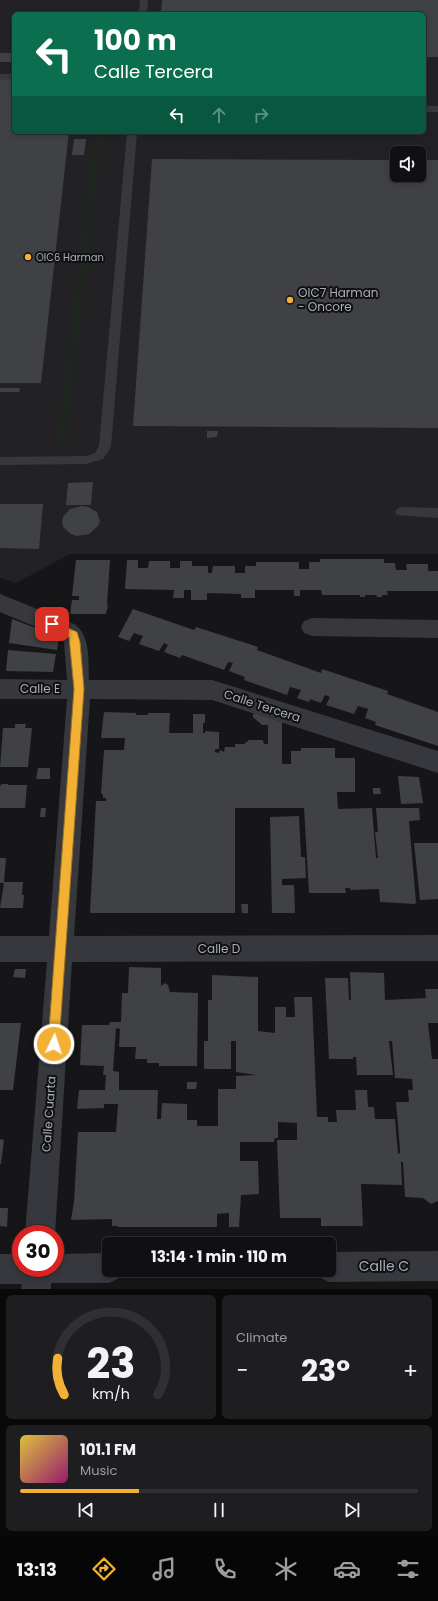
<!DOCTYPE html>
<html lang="en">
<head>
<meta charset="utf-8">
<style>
  :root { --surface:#101012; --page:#1e1e20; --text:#f1f3f6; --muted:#9c9d9f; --line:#303032; --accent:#f2b134 }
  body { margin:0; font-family:Poppins,sans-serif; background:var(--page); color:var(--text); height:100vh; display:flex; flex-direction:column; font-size:15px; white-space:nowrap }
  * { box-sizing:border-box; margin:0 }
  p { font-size:13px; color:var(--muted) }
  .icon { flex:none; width:22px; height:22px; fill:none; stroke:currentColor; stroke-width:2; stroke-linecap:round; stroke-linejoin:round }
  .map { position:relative; height:1289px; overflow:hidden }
  .panel { display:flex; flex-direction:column; gap:6px; padding:6px; background:#09090a; flex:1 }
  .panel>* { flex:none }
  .hud { position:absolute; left:12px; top:12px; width:414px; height:122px; border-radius:6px; box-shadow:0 2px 6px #0003,0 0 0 1px var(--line); background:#0b6e4f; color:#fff; overflow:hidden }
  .fabs { position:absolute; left:390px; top:146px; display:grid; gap:8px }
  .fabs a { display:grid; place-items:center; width:36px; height:36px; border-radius:6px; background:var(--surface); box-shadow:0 2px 6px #0003,0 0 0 1px var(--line); font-size:20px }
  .speed { position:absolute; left:12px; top:1225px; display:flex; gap:8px; font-size:20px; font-weight:700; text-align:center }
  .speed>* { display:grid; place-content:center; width:52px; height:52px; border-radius:50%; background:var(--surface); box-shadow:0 2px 6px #0003,0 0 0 1px var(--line); line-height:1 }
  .speed .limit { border:6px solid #d22; background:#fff; color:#111 }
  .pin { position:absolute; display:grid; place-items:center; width:34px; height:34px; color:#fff; margin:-17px; border-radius:8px; box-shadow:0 2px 6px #0006 }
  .me { position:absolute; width:44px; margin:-22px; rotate:4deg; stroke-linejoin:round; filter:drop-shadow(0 0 3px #0008) }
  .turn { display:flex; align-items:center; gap:14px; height:84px; padding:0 16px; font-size:18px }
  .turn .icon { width:52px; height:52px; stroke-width:2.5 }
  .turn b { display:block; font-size:28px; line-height:34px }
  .lanes { display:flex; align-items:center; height:38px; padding:0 16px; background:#0003; justify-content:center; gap:20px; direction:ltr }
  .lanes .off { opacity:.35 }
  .big { font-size:30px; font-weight:700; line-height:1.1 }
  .panel .tile { flex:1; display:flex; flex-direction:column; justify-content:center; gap:6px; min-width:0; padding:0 14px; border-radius:6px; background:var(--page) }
  .panel .dial { align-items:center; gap:0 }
  .dial svg { height:104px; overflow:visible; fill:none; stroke:var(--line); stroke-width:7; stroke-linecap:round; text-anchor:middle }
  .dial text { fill:var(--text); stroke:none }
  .song { display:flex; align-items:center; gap:12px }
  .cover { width:48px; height:48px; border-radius:6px; background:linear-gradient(135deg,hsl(50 70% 55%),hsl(320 70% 35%)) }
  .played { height:4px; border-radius:2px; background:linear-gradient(90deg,var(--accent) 30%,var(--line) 30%) }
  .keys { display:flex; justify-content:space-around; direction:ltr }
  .heat { display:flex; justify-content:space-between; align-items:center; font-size:22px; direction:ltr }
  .panel .tiles { flex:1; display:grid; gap:6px; grid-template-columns:1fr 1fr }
  .tile:last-child { grid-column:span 2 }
  .trip { position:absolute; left:102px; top:1237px; width:234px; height:40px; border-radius:6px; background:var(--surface); box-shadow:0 2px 6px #0003,0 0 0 1px var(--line); font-weight:700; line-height:40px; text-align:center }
  .tabs { display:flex; height:64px; justify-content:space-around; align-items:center; background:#060607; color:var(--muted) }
  .tabs .icon { width:28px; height:28px }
  .tabs .current { color:var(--accent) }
  .tabs b { font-size:18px; color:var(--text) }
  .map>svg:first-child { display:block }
  .built { fill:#222225; fill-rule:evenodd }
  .green { fill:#1e261f }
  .building { fill:#404145 }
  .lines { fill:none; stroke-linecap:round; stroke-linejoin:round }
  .lane { fill:#37383d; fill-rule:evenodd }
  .street { fill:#37383d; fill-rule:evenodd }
  .route { fill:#f2b134; stroke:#9d7322 }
  .poi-dot { fill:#f2b134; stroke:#111113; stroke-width:1.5 }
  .labels { text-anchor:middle; stroke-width:4; stroke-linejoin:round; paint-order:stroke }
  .far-poi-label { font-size:10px; fill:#a8adb8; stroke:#111113; text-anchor:start }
  .poi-label { font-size:12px; fill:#a8adb8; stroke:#111113; text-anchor:start }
  .street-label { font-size:12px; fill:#a8adb8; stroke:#111113 }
  .near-street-label { font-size:14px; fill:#a8adb8; stroke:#111113 }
</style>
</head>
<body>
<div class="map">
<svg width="438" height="1289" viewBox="0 0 438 1289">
  <rect width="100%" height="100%" fill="#161618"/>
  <path class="built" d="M0 0H438V554H70L16 583 0 578ZM14 14H424V132H14ZM397 153H419V175H397Z"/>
  <polygon class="green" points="95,132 101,132 65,444 57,443"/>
  <g class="building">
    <polygon points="162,0 438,0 438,57 424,57 424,14 161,14"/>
    <rect x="0" y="53" width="14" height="9"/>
    <polygon points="0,80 14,80 14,132 69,132 41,383 0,383"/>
    <polygon points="74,139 86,139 84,155 72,155"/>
    <polygon points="152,159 397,160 397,175 419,175 419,160 438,160 438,428 133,426"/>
    <polygon points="0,388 20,388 19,392 0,392"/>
    <polygon points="207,431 218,431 217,437 207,438"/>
    <polygon points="93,482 91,505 66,505 68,483"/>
    <polygon points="0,504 43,504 39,549 0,548"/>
    <polygon points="82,506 88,507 97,512 100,521 98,526 89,534 77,536 71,534 63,527 62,522 63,517 70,509"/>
    <polygon points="320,559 384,559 384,563 395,563 396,570 407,570 406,564 428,564 428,571 438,571 438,591 387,591 388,595 382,595 382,597 377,597 376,595 365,595 365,597 360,597 360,595 322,595 321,590 300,590 300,596 294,596 294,590 255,590 255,598 241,598 241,594 207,593 207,600 191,600 191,590 184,590 184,598 173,598 174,590 125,589 127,560 138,560 138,568 148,568 149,561 170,561 170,568 180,568 180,561 192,561 192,566 208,566 208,573 212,573 213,566 235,566 235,573 245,573 245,566 256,566 256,562 299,562 299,569 309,569 309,562 320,562"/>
    <polygon points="76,560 110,560 107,605 108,605 106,614 70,614 72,600 79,600 79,596 72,596"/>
    <polygon points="133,609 194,630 196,627 258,647 257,650 321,673 322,669 388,691 387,694 438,712 438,746 375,725 376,722 365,718 368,709 358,706 354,714 326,705 330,697 325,695 321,703 310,699 309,702 297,698 301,690 290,687 287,695 244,680 245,677 229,671 233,663 228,662 224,670 182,655 180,658 164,652 168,645 164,643 159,651 139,644 143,636 134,633 129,641 118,637"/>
    <polygon points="12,619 59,637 57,650 9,643"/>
    <polygon points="8,650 56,654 53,672 6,671"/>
    <polygon points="104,712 136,713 136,715 148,715 148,713 170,713 169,733 193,733 193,714 205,714 205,723 203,723 203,733 205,733 205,731 219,732 219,749 215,749 215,752 219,753 220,750 224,752 225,747 235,747 235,744 244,744 249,740 263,740 264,744 268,744 268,725 262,725 253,717 253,714 269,714 282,720 282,764 291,764 291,751 301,751 301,748 335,748 335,758 355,758 355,792 337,792 338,809 372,808 376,858 378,858 375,832 378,832 376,808 419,808 420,820 409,821 416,902 415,904 380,902 379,889 350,890 350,888 345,888 346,893 309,893 304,808 235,808 235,913 90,913 96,801 106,801 106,798 103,798 103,794 101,794 104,750 124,750 125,738 101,738"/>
    <polygon points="15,724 26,724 25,728 32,728 28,767 0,767 3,728 15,728"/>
    <polygon points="38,768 50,768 50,779 36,779"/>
    <polygon points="398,776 419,777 423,803 401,804"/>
    <polygon points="2,784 8,784 8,785 27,785 25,808 0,808 0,786"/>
    <polygon points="373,788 380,788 381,794 373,794"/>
    <polygon points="41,808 46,808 45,817 40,817"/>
    <polygon points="299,816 301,857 305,857 306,878 282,879 282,885 294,885 295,913 272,913 270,817"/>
    <polygon points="414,843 438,843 438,899 420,900"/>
    <polygon points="0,858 6,858 4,882 23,882 22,895 24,895 23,908 0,908 4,883 0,883"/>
    <polygon points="241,904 248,904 248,913 242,913"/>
    <polygon points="129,967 161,968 161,986 165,983 168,985 170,992 198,993 197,1066 159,1066 159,1063 147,1063 147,1059 135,1059 136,1047 119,1047 120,1029 116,1028 113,1071 119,1072 119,1090 158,1090 157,1119 161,1119 162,1103 187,1104 187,1120 197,1120 197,1126 218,1126 218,1089 236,1089 236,1076 256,1075 236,1072 236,1041 231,1041 231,1069 204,1069 204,1041 208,1041 208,1000 212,1000 212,975 258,977 258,1031 275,1033 275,1007 286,1007 286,1017 295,1017 294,997 312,997 317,1117 328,1117 328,1122 337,1122 336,1110 356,1110 355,1090 367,1090 368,1107 374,1107 375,1119 395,1119 398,1154 400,1153 400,1149 396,1102 409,1102 408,1090 413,1090 412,1079 395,1078 392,1041 389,1041 393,1075 357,1075 356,1057 353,1057 353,1059 329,1059 325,978 348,978 349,1000 351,1000 350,972 384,973 385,1000 426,998 425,989 438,989 438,1023 428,1023 432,1059 438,1059 438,1201 431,1204 423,1198 405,1197 403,1162 401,1162 402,1185 361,1184 363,1226 321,1226 321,1218 280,1218 277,1140 297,1140 297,1123 278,1122 278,1138 275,1138 274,1142 240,1142 240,1161 258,1161 259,1194 241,1195 239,1227 229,1227 229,1213 217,1214 217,1227 118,1227 118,1226 112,1226 112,1219 71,1220 74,1202 78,1132 116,1132 118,1104 104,1104 104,1108 77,1109 79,1090 105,1090 106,1075 103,1075 104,1066 80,1065 82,1025 109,1025 110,1022 121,1022 122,993 128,993"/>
    <polygon points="15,969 26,969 25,978 13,977"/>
    <polygon points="0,1023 21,1023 13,1090 0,1090"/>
    <polygon points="187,1082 197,1082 196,1089 187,1089"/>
    <polygon points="0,1139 4,1140 1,1164 0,1164"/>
    <polygon points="0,1208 8,1208 7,1227 0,1226"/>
  </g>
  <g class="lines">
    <g class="lane">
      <polygon points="140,0 148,0 147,14 139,14"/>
      <rect x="0" y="74" width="14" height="6"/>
      <rect x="424" y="106" width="14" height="6"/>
      <polygon points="127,132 137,132 111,447 103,459 86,464 0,465 0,457 86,456 95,453 99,446"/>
      <polygon points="401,507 438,508 438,518 397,515 395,512 397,509"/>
    </g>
    <g class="street">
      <path d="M0 594 74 624C91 635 88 661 89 680H212L438 751V773L212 700 90 699 74 936 438 935V961L72 962 55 1234H25L47 962H0V936H49L67 699H0V679L67 680 64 642 58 636 0 612Z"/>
      <polygon points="312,618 438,620 438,638 312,636 304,633 301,627 304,621"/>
      <polygon points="438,1251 438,1281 329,1282 319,1277 316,1270 329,1270 329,1252"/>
      <polygon points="109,1253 109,1270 123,1270 119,1278 109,1283 51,1283 51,1289 21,1289 22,1284 0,1284 0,1254 21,1254 21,1268 55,1268 55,1254"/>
    </g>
  </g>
  <polygon class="route" points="52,621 77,632 80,642 84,689 59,1044 58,1048 54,1050 50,1048 48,1044 74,689 69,637 49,627 48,624"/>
  <g class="poi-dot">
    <circle cx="28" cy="257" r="4"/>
    <circle cx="290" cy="300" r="4"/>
  </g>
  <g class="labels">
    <g class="far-poi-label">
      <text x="36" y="261">OIC6 Harman</text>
    </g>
    <g class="poi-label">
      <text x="298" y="297">OIC7 Harman<tspan x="298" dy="14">- Oncore</tspan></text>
    </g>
    <g class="street-label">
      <text x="40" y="693">Calle E</text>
      <text transform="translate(262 706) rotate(18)" y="4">Calle Tercera</text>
      <text x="219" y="953">Calle D</text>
      <text transform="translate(49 1114) rotate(-86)" y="4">Calle Cuarta</text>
    </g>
    <g class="near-street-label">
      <text x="384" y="1271">Calle C</text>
    </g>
  </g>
</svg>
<div class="fabs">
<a><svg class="icon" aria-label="sound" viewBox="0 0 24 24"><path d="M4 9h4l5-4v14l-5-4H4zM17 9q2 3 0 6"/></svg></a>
</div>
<div class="speed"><div class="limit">30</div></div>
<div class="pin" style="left:52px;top:624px;background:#d93025"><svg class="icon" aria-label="arrive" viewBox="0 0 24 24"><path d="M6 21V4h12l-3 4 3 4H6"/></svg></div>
<svg class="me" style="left:54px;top:1044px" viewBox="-20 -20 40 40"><circle r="17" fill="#f2b134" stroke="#fff" stroke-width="3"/><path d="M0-11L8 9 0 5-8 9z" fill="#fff"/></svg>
<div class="trip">13:14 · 1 min · 110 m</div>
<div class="hud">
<div class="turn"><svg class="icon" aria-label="left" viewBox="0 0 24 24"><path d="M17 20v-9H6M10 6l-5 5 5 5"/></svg><div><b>100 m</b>Calle Tercera</div></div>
<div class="lanes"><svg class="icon" aria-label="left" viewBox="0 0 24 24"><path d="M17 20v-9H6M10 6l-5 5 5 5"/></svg><svg class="icon off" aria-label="ahead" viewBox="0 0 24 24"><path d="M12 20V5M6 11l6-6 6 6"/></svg><svg class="icon off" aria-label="right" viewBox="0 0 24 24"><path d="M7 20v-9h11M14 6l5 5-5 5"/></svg></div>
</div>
</div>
<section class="panel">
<div class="tiles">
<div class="tile dial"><svg viewBox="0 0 100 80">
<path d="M14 69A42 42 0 1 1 86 69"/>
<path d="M14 69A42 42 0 0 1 9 41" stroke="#f2b134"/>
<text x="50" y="56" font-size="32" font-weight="700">23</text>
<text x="50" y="72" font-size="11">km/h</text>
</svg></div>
<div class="tile"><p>Climate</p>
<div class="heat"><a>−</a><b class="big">23°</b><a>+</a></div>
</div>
<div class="tile">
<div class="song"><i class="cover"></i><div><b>101.1 FM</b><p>Music</p></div></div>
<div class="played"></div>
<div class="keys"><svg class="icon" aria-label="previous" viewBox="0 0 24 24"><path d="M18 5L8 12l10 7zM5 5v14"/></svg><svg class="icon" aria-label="pause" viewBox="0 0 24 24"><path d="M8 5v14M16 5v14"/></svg><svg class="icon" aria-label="next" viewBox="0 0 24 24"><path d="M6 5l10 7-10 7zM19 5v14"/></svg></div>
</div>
</div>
</section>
<nav class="tabs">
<b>13:13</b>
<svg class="icon current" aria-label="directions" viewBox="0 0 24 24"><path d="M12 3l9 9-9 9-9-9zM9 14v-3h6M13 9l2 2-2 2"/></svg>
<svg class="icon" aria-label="music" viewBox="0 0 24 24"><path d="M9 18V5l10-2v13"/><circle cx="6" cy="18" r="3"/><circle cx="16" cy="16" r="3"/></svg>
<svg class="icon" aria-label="phone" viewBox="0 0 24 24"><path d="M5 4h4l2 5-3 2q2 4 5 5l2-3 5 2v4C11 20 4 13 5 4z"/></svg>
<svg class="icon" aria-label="climate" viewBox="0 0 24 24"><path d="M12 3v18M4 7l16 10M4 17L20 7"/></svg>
<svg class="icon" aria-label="car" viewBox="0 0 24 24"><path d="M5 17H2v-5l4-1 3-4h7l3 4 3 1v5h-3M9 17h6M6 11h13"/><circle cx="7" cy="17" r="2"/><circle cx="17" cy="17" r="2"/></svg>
<svg class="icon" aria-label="filters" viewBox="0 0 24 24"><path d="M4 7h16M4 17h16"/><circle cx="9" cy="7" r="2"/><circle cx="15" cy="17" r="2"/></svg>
</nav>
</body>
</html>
